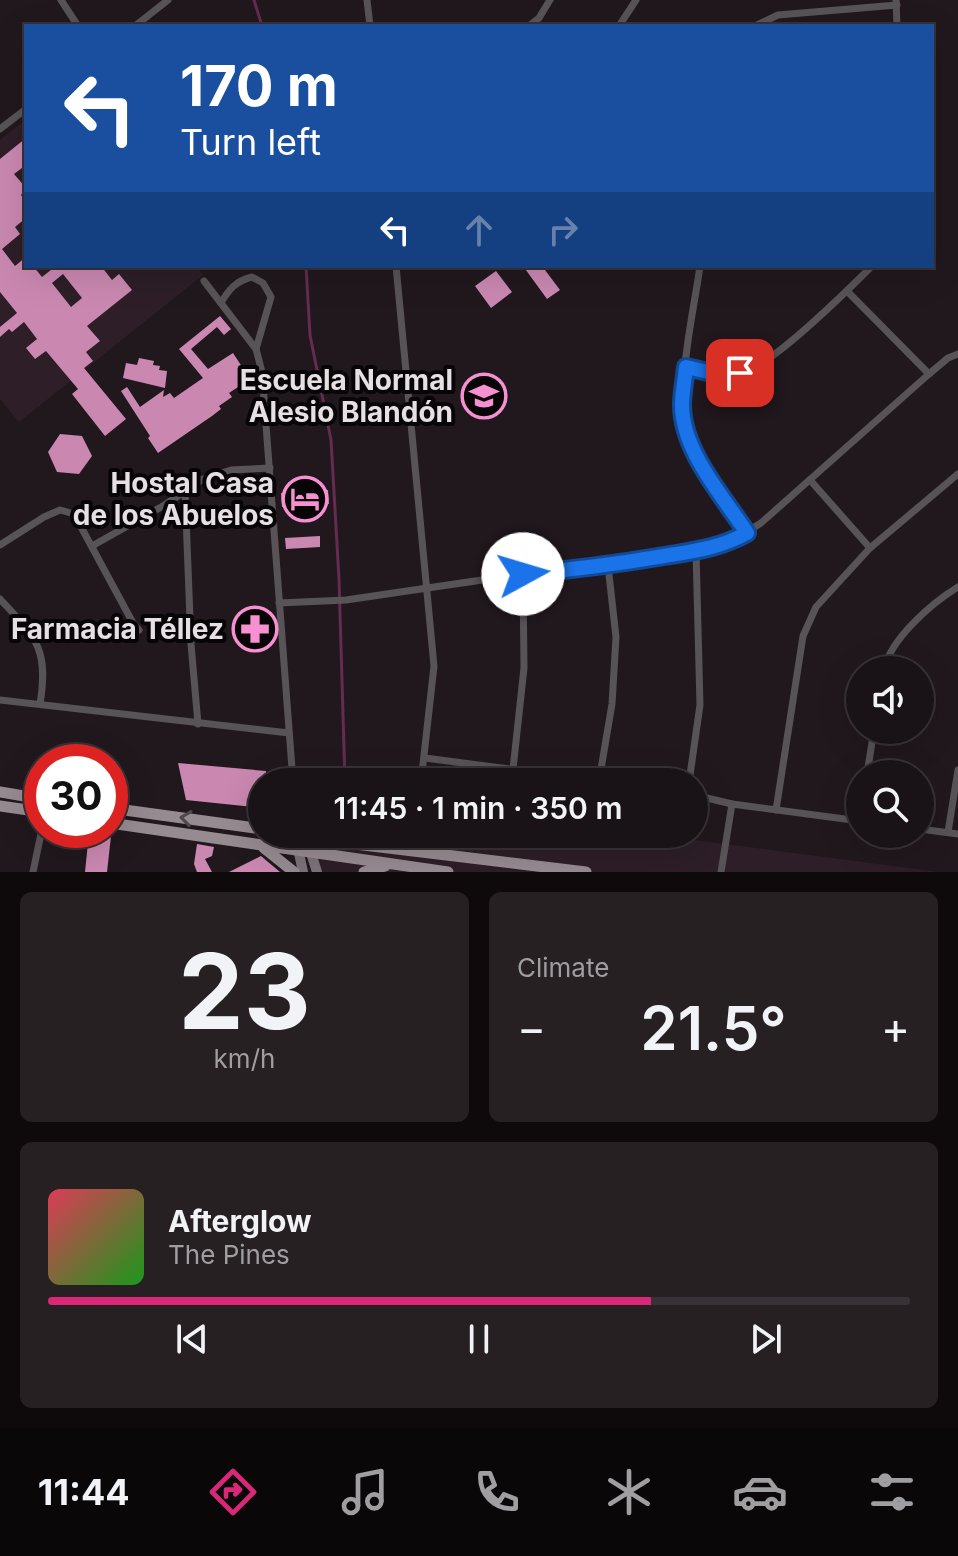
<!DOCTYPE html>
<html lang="en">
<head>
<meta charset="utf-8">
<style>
  :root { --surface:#191216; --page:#262023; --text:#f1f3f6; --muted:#9f9ea1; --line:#373235; --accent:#db2777 }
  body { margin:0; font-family:Inter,sans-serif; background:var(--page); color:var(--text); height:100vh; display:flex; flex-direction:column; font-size:30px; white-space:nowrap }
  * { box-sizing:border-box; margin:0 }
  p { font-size:26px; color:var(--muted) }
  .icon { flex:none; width:44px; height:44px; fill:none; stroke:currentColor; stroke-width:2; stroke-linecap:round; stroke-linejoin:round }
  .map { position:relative; height:872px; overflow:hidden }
  .side { display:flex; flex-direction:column; gap:20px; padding:20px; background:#0e0a0c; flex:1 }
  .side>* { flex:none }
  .guide { position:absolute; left:24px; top:24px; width:910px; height:244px; border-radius:0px; box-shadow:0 8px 32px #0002,0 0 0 2px var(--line); background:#1a4fa0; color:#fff; overflow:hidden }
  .tools { position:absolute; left:846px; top:656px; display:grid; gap:16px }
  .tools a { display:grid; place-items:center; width:88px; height:88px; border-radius:50%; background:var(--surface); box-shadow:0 8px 32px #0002,0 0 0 2px var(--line); font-size:40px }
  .speed { position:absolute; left:24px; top:744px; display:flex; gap:16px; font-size:40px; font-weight:700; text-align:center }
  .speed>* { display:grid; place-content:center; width:104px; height:104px; border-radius:50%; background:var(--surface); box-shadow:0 8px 32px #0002,0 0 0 2px var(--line); line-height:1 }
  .speed .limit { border:12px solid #d22; background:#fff; color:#111 }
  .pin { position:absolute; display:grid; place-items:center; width:68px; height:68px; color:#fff; margin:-34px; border-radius:16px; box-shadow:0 4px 12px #0006 }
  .me { position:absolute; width:88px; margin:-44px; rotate:84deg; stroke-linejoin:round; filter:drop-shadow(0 0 6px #0008) }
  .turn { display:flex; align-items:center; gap:28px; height:168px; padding:0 24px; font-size:36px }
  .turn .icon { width:104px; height:104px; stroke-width:2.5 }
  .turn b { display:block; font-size:56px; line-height:68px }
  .lanes { display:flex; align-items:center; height:76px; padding:0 24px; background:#0003; justify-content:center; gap:40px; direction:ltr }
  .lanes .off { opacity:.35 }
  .big { font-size:60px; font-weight:600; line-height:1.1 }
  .side .widget { flex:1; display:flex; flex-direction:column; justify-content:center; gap:12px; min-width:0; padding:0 28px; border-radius:12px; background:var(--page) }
  .side .dial { align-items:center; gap:0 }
  .dial b { font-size:104px; line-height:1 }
  .song { display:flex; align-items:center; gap:24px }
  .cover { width:96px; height:96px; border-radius:12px; background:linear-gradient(135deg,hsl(350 70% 55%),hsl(120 70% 35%)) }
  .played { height:8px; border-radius:4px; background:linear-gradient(90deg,var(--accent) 70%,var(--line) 70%) }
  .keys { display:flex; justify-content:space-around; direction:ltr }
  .heat { display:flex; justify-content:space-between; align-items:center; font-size:44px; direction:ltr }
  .side .tiles { flex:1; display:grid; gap:20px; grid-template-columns:1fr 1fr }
  .widget:last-child { grid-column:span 2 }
  .trip { position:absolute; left:248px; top:768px; width:460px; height:80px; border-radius:40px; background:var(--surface); box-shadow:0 8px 32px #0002,0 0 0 2px var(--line); font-weight:600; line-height:80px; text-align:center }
  .menu { display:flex; height:128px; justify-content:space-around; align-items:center; background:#0a0709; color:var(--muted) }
  .menu .icon { width:56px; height:56px }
  .menu .selected { color:var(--accent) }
  .menu b { font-size:36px; color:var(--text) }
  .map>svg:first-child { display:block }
  .built { fill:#2d1e27 }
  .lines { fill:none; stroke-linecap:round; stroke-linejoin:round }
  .stream { stroke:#652b51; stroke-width:3 }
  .building { fill:#ca88b1; fill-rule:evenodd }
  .minor { stroke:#585356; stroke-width:7 }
  .secondary { stroke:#7b7377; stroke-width:10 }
  .primary { stroke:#968b91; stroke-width:11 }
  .oneway { stroke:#4f484c }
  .route-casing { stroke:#114b97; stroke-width:20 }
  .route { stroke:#1a73e8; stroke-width:14 }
  .labels { text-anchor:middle; stroke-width:8; stroke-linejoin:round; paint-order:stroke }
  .poi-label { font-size:28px; font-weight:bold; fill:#e6dfe3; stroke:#080507; text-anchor:end }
</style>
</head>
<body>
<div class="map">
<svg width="958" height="872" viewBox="0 0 958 872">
  <rect width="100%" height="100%" fill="#21181e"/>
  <g class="built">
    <polygon points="26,119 26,266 196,266 203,275 19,422 0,399 0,140"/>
    <polygon points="298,834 649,834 939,872 317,872"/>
  </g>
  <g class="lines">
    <g class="stream">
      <polyline points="254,0 262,26"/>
      <polyline points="306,266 310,335 331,440 339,579 345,782"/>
    </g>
  </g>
  <g class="building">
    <path d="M26 138V165L14 174 26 188 21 195 26 202V218L15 227 20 234 2 249 15 266 26 257V266H33L42 277 56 266H101L112 280 119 274 132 290 87 326 100 341 86 352 93 361 84 368 126 419 105 436 72 394 78 389 46 351 35 359 26 348 37 339 24 322 12 332 9 329 0 337V327L17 313 0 292V159ZM63 274 82 298 71 307 52 283Z"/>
    <polygon points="523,266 542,266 560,290 547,299"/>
    <polygon points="496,271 512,292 491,308 475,286"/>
    <polygon points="220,316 231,329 224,335 217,327 191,349 208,369 233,353 250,379 229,393 232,397 219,406 221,409 212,416 158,453 148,438 150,436 121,391 127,387 140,407 164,390 163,397 170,393 174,398 203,378 179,349"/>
    <polygon points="139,358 154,361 153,365 160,366 159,370 167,371 165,388 123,378 126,363 137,365"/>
    <polygon points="60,434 82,436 92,456 79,474 57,472 48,452"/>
    <polygon points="328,490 329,504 282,507 281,493"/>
    <polygon points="320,536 320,547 286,549 285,538"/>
    <polygon points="269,622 270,634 240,636 240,624"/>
    <polygon points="178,763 266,771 266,782 262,782 262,808 186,800"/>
    <polygon points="89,833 111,836 107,872 85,872"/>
    <polygon points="197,844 214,847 212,856 205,859 212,872 197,872 194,864"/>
    <polygon points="261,856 280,872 229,872"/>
  </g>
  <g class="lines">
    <g class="minor">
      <polyline points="61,0 78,26"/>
      <polyline points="367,0 370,26"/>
      <polyline points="896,0 897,26"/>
      <polyline points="135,26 168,0"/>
      <polyline points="529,26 539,18 550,0"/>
      <polyline points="619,26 636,0"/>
      <polyline points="755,26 778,15 897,5"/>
      <polyline points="0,129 26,109"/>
      <polyline points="396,266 434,666 421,782"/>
      <path d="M700 266C694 311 673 397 689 438 702 472 727 503 747 533"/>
      <polyline points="204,281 256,349 262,372 293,782"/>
      <polyline points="847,291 929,374"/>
      <path d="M221 303C229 289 236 281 252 277L263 283 271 297 256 349"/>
      <path d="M686 367C704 371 723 377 742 373 772 365 848 290 872 266"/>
      <polyline points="810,480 870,548"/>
      <polyline points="185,491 191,644 198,724"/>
      <polyline points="163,506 185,513"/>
      <polyline points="0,545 44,517 60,510 74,514 133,623 139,630"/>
      <polyline points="92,546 163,506 203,479 231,470 270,468"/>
      <path d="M0 599C36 638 49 648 40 704"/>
      <polyline points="279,603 346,600 523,574 608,566 726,545 761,523 929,374 948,358 958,354"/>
      <path d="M884 670C890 639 932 603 958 587"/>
      <polyline points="0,700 289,733"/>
      <polyline points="425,758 608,782"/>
      <polyline points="513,769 524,668 523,574"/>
      <polyline points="867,774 874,730"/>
      <polyline points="599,781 612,704 616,637 608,566"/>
      <polyline points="689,782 700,705 696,551"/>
      <polyline points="694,795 732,804 860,821"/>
      <polyline points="776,810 803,636 816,607 870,548 958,474"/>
      <polyline points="920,829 958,834"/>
      <polyline points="948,832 958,770"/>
      <polyline points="411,850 414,834"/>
      <polyline points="33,872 42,829"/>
      <polyline points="721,872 732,804"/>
    </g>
    <g class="secondary">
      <polyline points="298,834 311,853 317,872"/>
      <polyline points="297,844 303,872"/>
    </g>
    <g class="primary">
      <polyline points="0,792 42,799"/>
      <polyline points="0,806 42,812"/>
      <polyline points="110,808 262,829"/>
      <polyline points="110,823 448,872"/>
      <polyline points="301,834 355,844 586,872"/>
      <polyline points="264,848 294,872"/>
      <polyline points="364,872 385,866"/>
    </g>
  </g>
  <defs><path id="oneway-chevron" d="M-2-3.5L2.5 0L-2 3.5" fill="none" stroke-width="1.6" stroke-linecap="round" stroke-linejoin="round" transform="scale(2)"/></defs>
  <use class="oneway" href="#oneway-chevron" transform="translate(186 818) rotate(-172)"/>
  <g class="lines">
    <g class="route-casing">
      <path id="route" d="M523 574C570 570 617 564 664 556 694 551 720 548 747 533 723 496 682 451 682 405 682 392 685 379 686 367L717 374 740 373"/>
    </g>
    <use href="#route" class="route"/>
  </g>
  <defs>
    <g id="school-ring" transform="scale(2.3)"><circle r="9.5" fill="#080507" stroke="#f690d1" stroke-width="1.5"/><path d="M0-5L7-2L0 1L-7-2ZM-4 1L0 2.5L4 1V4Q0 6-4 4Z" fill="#f690d1"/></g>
    <g id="hotel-ring" transform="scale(2.3)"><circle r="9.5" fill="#080507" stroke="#f690d1" stroke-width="1.5"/><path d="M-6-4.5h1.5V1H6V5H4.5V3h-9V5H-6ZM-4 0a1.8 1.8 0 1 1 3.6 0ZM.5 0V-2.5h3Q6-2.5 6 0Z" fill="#f690d1"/></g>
    <g id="pharmacy-ring" transform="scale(2.3)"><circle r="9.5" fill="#080507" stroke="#f690d1" stroke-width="1.5"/><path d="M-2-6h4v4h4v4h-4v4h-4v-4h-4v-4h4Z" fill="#f690d1"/></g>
  </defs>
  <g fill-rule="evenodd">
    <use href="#school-ring" x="484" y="396"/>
    <use href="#hotel-ring" x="305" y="499"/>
    <use href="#pharmacy-ring" x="255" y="629"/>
  </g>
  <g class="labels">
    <g class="poi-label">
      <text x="453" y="390">Escuela Normal<tspan x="453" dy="32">Alesio Blandón</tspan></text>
      <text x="274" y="493">Hostal Casa<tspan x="274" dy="32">de los Abuelos</tspan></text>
      <text x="224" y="639">Farmacia Téllez</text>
    </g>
  </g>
</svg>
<div class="tools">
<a><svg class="icon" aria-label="sound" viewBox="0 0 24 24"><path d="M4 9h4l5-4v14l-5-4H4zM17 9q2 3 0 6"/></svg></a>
<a><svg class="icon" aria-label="search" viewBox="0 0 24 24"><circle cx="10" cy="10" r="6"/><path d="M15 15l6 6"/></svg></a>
</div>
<div class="speed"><div class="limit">30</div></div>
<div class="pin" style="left:740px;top:373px;background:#d93025"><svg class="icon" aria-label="arrive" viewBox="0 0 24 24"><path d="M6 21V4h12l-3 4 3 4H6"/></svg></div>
<svg class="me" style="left:523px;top:574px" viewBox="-20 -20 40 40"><circle r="19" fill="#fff"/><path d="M0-13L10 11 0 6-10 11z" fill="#1a73e8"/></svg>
<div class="trip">11:45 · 1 min · 350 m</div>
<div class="guide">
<div class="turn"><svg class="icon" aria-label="left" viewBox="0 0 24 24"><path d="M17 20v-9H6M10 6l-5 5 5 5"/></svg><div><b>170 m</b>Turn left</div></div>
<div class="lanes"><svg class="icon" aria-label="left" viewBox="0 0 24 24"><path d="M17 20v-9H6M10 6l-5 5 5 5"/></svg><svg class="icon off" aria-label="ahead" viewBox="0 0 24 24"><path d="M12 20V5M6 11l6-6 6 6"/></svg><svg class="icon off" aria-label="right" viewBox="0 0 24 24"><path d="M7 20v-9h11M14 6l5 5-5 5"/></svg></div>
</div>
</div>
<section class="side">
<div class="tiles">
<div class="widget dial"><b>23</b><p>km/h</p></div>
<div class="widget"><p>Climate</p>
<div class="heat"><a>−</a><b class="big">21.5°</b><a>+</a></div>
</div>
<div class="widget">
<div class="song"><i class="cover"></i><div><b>Afterglow</b><p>The Pines</p></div></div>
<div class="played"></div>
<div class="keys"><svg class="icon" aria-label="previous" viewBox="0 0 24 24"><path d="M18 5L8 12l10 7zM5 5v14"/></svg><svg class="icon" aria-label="pause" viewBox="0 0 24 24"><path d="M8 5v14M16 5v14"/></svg><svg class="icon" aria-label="next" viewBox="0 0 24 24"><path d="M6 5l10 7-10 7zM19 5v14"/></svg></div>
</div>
</div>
</section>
<nav class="menu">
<b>11:44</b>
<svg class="icon selected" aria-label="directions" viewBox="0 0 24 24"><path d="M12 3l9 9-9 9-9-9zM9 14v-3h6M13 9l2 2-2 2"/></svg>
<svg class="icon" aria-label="music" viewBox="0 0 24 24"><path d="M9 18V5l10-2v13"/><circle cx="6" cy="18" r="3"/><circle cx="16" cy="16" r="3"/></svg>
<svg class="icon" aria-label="phone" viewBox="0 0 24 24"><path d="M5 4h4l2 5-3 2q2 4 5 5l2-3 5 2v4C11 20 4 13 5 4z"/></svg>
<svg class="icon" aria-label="climate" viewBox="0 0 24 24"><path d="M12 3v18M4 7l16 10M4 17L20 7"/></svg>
<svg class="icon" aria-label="car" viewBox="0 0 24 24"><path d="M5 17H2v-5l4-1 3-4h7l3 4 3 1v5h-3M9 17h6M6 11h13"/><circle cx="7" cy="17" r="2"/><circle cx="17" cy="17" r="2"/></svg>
<svg class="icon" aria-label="filters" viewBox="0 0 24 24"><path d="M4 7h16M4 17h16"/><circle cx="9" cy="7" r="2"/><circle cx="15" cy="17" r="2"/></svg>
</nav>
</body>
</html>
